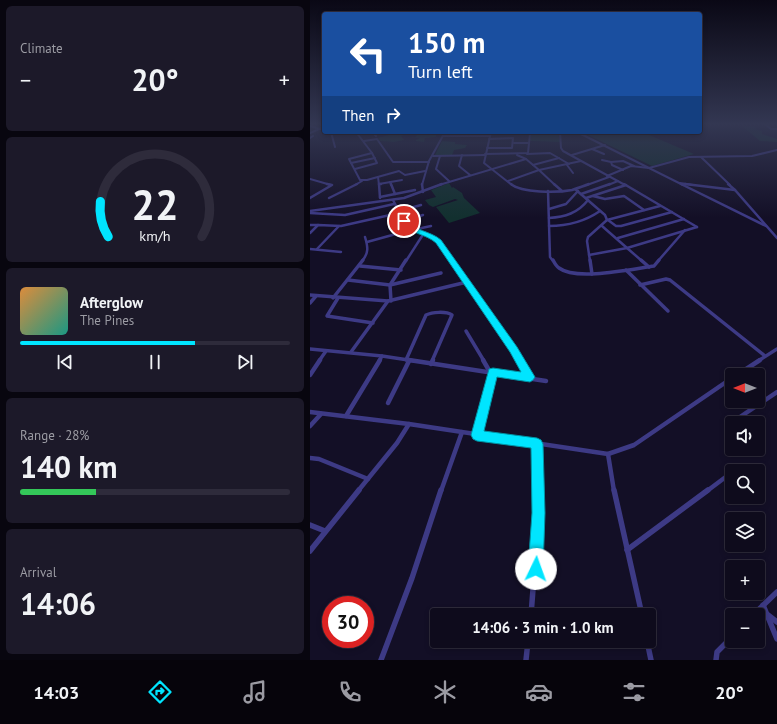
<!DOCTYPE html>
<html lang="en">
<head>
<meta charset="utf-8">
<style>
  :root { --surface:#0e0b1c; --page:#1c1929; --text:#f1f3f6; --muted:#9b9ba3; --line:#2e2b3b; --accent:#00e5ff }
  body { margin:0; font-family:"PT Sans",sans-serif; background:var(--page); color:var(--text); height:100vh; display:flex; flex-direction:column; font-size:15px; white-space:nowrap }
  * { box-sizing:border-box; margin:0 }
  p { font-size:13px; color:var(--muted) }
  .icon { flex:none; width:22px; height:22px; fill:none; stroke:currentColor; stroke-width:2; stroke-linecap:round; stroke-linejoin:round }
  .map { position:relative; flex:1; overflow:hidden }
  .sheet { display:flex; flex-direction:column; gap:6px; padding:6px; background:#08060f; width:310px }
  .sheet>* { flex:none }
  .top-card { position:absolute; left:12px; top:12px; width:380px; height:122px; border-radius:4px; box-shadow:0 2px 6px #0003,0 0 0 1px var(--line); background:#1a4fa0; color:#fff; overflow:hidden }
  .needle { width:26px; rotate:270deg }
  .tools { position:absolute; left:415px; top:368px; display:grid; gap:8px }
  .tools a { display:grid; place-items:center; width:40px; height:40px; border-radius:4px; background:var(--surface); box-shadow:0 2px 6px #0003,0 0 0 1px var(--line); font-size:20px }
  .speed { position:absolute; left:12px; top:596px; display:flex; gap:8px; font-size:20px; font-weight:700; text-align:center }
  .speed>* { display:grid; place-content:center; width:52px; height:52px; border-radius:50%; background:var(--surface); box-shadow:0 2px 6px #0003,0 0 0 1px var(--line); line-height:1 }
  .speed .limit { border:6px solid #d22; background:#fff; color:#111 }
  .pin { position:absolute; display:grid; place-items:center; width:34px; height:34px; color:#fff; margin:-17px; border:2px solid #fff; border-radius:50%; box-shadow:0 1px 4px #0007 }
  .me { position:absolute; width:44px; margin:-22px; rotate:3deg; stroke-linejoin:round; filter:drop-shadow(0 0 3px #0008) }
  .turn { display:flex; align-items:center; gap:14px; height:84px; padding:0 20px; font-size:18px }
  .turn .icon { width:52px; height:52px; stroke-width:2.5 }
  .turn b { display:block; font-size:28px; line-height:34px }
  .then { display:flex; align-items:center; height:38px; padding:0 20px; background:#0003; gap:8px; font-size:15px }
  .big { font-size:30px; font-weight:800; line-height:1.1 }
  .sheet .tile { flex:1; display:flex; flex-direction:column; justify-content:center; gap:6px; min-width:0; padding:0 14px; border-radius:6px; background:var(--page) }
  .sheet .dial { align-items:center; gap:0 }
  .dial svg { height:104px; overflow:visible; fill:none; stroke:var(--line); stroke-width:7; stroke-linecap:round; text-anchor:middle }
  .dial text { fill:var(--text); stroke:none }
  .song { display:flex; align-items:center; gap:12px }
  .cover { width:48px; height:48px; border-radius:6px; background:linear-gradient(135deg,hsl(30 70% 55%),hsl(170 70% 35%)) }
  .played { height:4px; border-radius:2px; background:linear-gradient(90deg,var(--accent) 65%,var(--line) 65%) }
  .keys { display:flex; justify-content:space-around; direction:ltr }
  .heat { display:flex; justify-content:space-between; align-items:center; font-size:22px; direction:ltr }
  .charge { height:6px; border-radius:3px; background:linear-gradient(90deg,#34c759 28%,var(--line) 0) }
  .trip { position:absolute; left:120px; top:608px; width:226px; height:40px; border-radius:4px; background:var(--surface); box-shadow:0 2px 6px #0003,0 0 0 1px var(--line); font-weight:800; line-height:40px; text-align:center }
  .tabs { display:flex; height:64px; justify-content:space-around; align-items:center; background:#06040b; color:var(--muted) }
  .tabs .icon { width:28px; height:28px }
  .tabs .selected { color:var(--accent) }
  .tabs b { font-size:18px; color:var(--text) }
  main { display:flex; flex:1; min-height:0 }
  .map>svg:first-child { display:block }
  .green { fill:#12302f }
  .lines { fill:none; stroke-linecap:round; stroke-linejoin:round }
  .street-far4 { stroke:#3d3a85; stroke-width:2 }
  .street-far3 { stroke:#3d3a85; stroke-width:2.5 }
  .street-far2 { stroke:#3d3a85; stroke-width:3.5 }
  .street-far1 { stroke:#3d3a85; stroke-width:4.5 }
  .street { stroke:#3d3a85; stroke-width:5.5 }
  .route { fill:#00e5ff; stroke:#0095a6 }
</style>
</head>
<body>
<main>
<section class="sheet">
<div class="tile"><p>Climate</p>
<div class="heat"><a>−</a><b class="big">20°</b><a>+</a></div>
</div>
<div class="tile dial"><svg viewBox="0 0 100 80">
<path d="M14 69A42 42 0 1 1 86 69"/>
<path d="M14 69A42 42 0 0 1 8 42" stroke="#00e5ff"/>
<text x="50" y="56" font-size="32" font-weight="700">22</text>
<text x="50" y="72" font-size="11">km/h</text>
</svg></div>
<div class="tile">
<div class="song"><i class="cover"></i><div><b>Afterglow</b><p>The Pines</p></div></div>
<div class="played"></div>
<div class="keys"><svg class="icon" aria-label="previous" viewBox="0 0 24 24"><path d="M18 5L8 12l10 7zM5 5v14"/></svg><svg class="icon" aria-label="pause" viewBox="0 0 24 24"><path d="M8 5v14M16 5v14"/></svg><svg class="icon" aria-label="next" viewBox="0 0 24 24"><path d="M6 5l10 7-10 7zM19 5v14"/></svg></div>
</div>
<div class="tile"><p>Range · 28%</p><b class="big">140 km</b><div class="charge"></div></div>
<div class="tile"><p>Arrival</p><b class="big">14:06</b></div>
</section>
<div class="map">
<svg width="467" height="660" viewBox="0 0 467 660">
  <rect width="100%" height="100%" fill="#130f26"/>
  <g class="green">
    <polygon points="431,125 446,127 445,129 452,131 452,134 467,139 467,142 450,141"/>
    <polygon points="90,132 100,132 91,136 94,140 84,142 70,141 68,138"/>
    <polygon points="110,132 126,132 128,134 126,134 126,137 115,138 114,142 106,141 106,140 110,138 100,137 106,137 107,135 103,134"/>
    <polygon points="228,132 248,132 250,142 220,141 221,135 226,135"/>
    <polygon points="272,132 332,132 384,154 342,166"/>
    <polygon points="132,141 145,142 145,144 157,145 155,148 144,150 142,155 125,155"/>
    <polygon points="139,183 142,188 143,187 152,193 154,198 170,213 139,223 126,207 148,200 145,199 123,207 119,205 115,200 126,197 121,190"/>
  </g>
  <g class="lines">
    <g class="street-far4">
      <polyline points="456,125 461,129 467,129"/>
      <polyline points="0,126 10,129"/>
      <polyline points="21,132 25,147"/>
      <polyline points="46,132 62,153"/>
      <polyline points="62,132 66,136"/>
      <polyline points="181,132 174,163 202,185"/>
      <polyline points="250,132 251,148 253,151 315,185"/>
      <polyline points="267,132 373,185"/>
      <polyline points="0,133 14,127"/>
      <polyline points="148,134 156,132"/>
      <polyline points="220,134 226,134 227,132"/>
      <polyline points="133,136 180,136"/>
      <polyline points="0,138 3,136"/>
      <polyline points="54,141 67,139 83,162 119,162"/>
      <polyline points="204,143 219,143"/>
      <polyline points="177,148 202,148 203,138 179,139"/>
      <polyline points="282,149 294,154"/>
      <polyline points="175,154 218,153 220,134 180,134"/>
      <polyline points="217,154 240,153 259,164"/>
      <polyline points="152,155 149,166 160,175"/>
      <polyline points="262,155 295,145"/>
      <polyline points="123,156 175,155"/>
      <polyline points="130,156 126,169 139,181"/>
      <polyline points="391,157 420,185"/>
      <polyline points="292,160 301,162"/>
      <polyline points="41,163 65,158"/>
      <polyline points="223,165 249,158"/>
      <polyline points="257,165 263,173"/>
      <polyline points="45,169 67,163 62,153 39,159 50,180 57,180 89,171 95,175 115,171"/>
      <polyline points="313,170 302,165 301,162 313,161 324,166"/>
      <polyline points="297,176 321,166 339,168 379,157 442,156 467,150"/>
      <polyline points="68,177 69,185"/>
      <polyline points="0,179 21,185"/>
      <polyline points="198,181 229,170 216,159 207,155"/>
      <polyline points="80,182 81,185"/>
      <polyline points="370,183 383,185"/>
      <polyline points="69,184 92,180"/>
      <polyline points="45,185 52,181"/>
      <polyline points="112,185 119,161 135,132"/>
      <polyline points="129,185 216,159"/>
      <polyline points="245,185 229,170 271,161"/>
      <polyline points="277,185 299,177"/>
      <polyline points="298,185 308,181"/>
    </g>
    <g class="street-far3">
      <polyline points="69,184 70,198"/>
      <polyline points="69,184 71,184"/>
      <polyline points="81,184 85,194"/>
      <polyline points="112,184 113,192"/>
      <path d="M201 184C212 193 247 193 262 190 268 188 274 186 279 184"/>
      <polyline points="244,184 252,191"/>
      <polyline points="314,184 387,227"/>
      <polyline points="371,184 456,226"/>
      <polyline points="375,184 425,190 467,238"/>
      <polyline points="418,184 425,190"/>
      <polyline points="265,189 295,215 297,220"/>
      <polyline points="238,191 240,257 243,261"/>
      <polyline points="271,194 300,184"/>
      <polyline points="283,196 295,199 314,196 334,210"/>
      <polyline points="70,197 105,190"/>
      <polyline points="0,198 22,185 17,184"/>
      <polyline points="19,198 47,184"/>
      <polyline points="276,198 316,185"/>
      <polyline points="83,200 96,225 123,237 141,261"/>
      <polyline points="239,209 256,204 268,191"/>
      <polyline points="0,211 94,198 132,184"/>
      <polyline points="89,211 111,205"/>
      <polyline points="0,213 35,215 84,204"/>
      <path d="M239 218C255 217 268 213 278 200"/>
      <polyline points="298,220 306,226 311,226 362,212"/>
      <polyline points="94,221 113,215"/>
      <polyline points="0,225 8,225"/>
      <path d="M239 226C258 226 274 222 290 211"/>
      <polyline points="292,226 317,248 387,227"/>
      <polyline points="107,229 121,226"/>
      <polyline points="0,233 8,225 31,226 89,213"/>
      <polyline points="308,238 374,219"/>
      <polyline points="57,242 104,229"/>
      <polyline points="0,249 31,252"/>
      <polyline points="7,249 29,226"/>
      <polyline points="279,255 317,248 332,261"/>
      <path d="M52 261C59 253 58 247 55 237"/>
      <polyline points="96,261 114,233"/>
      <polyline points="280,261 277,241 278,237 297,220 350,206"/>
      <polyline points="348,261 375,230"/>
    </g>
    <g class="street-far2">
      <polyline points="141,260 210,361"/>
      <path d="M243 260C244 262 246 266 249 268 266 281 322 269 344 266L349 260"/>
      <polyline points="280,260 282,274"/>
      <polyline points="331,260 339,267"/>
      <polyline points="50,266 91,270"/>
      <polyline points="316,270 358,311"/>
      <polyline points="38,280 80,285 96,260"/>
      <polyline points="330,285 356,279 360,280 455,356"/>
      <polyline points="0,295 78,301 157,282"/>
      <polyline points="23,298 53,260"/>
      <polyline points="28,298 17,316 63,323"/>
      <polyline points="81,301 80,285 131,273"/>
      <polyline points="0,303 6,296"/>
      <polyline points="156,331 174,361"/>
      <polyline points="0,349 72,356 105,361"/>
      <polyline points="41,352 78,301"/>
      <path d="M96 360 116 315C122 312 136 311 142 315L122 361"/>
      <polyline points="9,361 16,351"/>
      <polyline points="69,361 72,356"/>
      <polyline points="448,361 467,349"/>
    </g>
    <g class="street-far1">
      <polyline points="99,360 236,381"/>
      <polyline points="173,360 180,372"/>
      <polyline points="210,360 220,377"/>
      <polyline points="121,364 123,360"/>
      <polyline points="0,375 10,360"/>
      <polyline points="427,375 450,360"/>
      <polyline points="78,403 99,361"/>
      <polyline points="0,412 99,424 298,454 324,445 422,378"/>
      <polyline points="36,416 70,360"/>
      <polyline points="430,417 467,392"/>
      <polyline points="0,426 11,414"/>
      <polyline points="167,435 183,372"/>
      <polyline points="227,444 227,491"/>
      <polyline points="298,454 304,491"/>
      <polyline points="0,458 9,459 58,479"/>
      <polyline points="48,491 87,443 99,424"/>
      <polyline points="131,491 152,432"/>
      <polyline points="397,491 421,473"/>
    </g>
    <g class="street">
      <polyline points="304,490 332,615"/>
      <polyline points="0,525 15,531"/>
      <polyline points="317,550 398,490"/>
      <polyline points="0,551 49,490"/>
      <polyline points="453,605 467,639"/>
      <polyline points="221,615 226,551 227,490"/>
      <polyline points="443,615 467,592"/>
      <polyline points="458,615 467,622"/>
      <polyline points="337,641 341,660"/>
      <polyline points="71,660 102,578 131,490"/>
      <polyline points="216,660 218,641"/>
      <polyline points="406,660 407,652 422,637"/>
    </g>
  </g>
  <linearGradient id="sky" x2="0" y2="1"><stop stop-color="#0a0815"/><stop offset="0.57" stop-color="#333752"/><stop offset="1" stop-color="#333752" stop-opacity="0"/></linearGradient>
  <rect width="467" height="218" fill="url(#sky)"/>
  <path class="route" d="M92 219H97C103 231 121 231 131 240L207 347 225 377 223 380 220 382 187 377 174 431 227 438 231 440 233 444 235 513 233 569 231 574 226 576 220 574 218 569 222 513 221 448 167 441 163 439 161 435 179 369 183 368 211 372 200 352 126 243C116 234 102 234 93 225Z"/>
</svg>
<div class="tools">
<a><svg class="needle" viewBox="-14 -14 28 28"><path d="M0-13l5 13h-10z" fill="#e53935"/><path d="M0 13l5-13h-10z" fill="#9b9ba3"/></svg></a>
<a><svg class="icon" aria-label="sound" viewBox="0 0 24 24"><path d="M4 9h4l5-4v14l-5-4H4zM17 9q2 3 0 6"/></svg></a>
<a><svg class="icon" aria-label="search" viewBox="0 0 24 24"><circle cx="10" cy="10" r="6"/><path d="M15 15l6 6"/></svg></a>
<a><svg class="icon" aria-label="layers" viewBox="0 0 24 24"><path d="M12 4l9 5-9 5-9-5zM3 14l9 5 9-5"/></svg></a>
<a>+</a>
<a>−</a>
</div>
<div class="speed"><div class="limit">30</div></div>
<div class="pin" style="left:94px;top:221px;background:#d93025"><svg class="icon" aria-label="arrive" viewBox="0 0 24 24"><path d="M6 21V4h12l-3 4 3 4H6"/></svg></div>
<svg class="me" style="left:226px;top:569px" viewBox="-20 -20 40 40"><circle r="19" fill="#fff"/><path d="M0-13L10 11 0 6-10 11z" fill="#00e5ff"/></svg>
<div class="trip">14:06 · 3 min · 1.0 km</div>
<div class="top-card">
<div class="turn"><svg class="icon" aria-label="left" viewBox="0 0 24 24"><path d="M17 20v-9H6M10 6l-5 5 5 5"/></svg><div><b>150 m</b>Turn left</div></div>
<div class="then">Then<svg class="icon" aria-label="right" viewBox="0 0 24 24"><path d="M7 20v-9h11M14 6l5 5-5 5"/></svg></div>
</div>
</div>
</main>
<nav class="tabs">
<b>14:03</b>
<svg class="icon selected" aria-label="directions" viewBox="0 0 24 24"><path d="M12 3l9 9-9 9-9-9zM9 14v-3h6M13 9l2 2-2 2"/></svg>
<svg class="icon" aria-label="music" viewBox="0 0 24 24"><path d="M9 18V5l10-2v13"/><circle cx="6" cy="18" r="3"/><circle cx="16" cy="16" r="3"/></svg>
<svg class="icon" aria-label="phone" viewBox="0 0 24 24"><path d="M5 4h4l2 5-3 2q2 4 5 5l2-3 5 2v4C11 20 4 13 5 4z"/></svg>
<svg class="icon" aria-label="climate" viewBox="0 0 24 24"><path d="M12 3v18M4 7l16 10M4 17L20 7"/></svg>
<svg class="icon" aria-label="car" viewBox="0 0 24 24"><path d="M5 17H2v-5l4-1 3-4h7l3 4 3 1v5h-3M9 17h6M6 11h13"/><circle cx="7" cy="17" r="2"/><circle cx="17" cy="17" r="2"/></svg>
<svg class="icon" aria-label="filters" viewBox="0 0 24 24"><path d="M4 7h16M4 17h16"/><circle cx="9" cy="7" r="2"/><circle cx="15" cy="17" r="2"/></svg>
<b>20°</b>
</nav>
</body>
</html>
